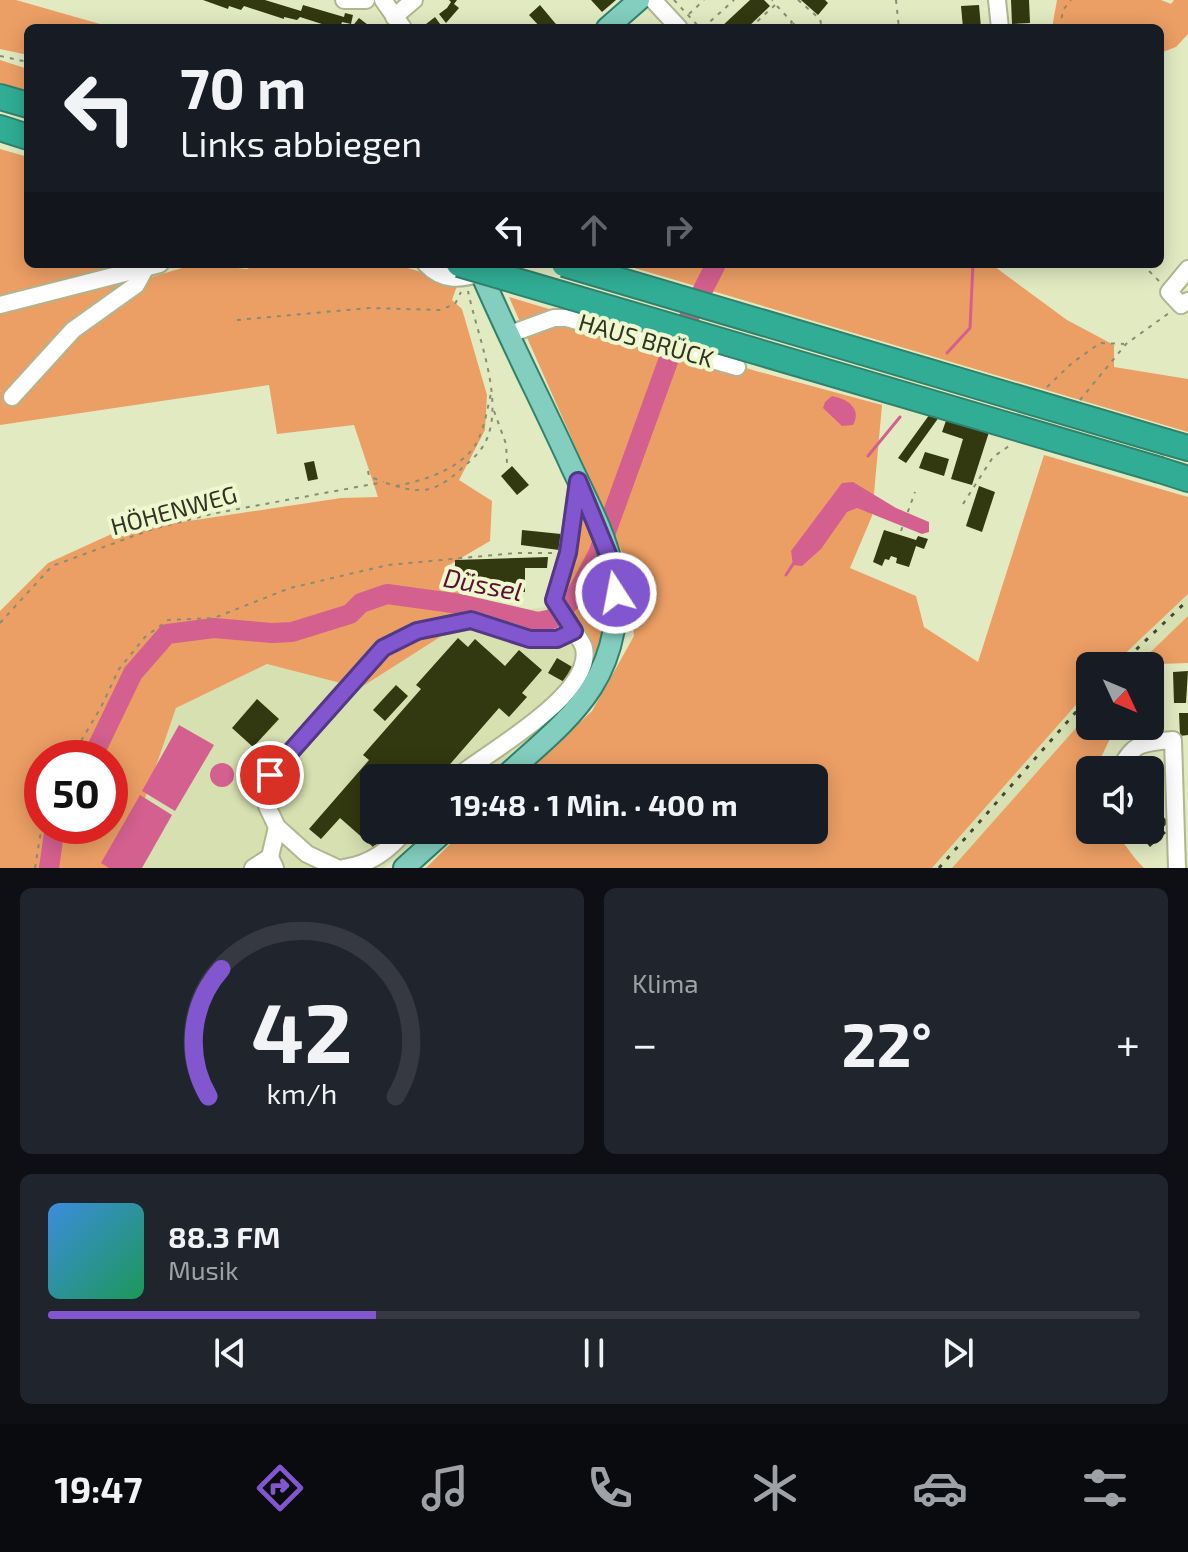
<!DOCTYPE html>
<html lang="de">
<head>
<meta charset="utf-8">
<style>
  :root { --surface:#171b24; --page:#20242c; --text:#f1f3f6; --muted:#9ea1a6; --line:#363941; --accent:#8256cf }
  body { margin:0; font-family:"Exo 2",sans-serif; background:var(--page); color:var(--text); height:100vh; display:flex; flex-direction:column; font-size:30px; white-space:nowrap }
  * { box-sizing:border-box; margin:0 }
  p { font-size:26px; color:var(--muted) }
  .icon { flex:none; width:44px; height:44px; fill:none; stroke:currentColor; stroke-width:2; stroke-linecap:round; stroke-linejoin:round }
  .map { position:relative; height:868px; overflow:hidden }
  .drawer { display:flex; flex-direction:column; gap:20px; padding:20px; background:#0d0f14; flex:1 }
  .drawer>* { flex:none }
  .banner { position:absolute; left:24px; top:24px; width:1140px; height:244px; border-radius:12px; box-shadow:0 4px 20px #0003; background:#171b24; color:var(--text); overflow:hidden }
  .needle { width:52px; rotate:134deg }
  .buttons { position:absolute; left:1076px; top:652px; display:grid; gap:16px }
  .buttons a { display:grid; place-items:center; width:88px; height:88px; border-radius:12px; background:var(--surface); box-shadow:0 4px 20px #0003; font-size:40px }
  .speed { position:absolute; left:24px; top:740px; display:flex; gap:16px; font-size:40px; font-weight:700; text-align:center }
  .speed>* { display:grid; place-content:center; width:104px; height:104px; border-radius:50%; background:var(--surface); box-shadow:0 4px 20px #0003; line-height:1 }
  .speed .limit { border:12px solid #d22; background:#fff; color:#111 }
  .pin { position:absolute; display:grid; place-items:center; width:68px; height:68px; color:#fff; margin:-34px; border:4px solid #fff; border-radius:50%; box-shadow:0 2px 8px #0007 }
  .me { position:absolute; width:88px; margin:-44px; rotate:349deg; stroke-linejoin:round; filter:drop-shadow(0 0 6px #0008) }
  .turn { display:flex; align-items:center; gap:28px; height:168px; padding:0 24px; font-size:36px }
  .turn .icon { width:104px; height:104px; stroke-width:2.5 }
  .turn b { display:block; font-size:56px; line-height:68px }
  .lanes { display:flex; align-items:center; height:76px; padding:0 24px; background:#0003; justify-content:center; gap:40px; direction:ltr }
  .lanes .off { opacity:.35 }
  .big { font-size:60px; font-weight:700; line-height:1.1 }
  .drawer .tile { flex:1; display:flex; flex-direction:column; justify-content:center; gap:12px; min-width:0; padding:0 28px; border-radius:12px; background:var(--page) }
  .drawer .dial { align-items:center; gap:0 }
  .dial svg { height:208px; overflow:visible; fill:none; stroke:var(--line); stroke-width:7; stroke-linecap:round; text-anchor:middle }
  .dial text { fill:var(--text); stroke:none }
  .song { display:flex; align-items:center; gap:24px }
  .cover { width:96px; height:96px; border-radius:12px; background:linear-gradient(135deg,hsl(210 70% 55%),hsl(150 70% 35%)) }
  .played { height:8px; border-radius:4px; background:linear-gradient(90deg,var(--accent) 30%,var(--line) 30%) }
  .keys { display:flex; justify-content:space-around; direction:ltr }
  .heat { display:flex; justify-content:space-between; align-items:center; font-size:44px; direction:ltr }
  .drawer .tiles { flex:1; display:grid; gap:20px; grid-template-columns:1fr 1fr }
  .tile:last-child { grid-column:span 2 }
  .trip { position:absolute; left:360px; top:764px; width:468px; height:80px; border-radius:12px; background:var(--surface); box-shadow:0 4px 20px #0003; font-weight:700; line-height:80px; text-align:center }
  .menu { display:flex; height:128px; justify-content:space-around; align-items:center; background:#090b0e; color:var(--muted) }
  .menu .icon { width:56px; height:56px }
  .menu .on { color:var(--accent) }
  .menu b { font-size:36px; color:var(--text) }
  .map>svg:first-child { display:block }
  .built { fill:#d7e0b1 }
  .green { fill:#ec9f65; fill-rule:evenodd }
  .water { fill:#d4608f }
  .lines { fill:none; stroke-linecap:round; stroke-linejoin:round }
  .stream { stroke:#d4608f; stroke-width:3 }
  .river { stroke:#d4608f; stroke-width:20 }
  .building { fill:#32380f }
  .minor-casing { stroke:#afb690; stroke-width:20 }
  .major-casing { stroke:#31826d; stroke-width:24 }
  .highway-casing { stroke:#31826d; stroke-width:28 }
  .path { stroke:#888d72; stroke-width:2; stroke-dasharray:4 6; stroke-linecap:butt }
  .minor { stroke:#fff; stroke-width:16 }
  .major { stroke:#83cebf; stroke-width:20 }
  .highway { stroke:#31ad95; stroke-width:24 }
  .rail { stroke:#454836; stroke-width:3; stroke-dasharray:4 8; stroke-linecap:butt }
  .highway-bridge-casing { stroke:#31826d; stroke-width:28; stroke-linecap:butt }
  .highway-bridge { stroke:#31ad95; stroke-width:24 }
  .route-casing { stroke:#543887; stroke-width:20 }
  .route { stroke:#8256cf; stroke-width:14 }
  .labels { text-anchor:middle; stroke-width:8; stroke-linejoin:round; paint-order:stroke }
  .street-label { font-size:24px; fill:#303324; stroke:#eff7cf }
  .water-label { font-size:26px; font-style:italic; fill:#5b1134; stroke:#eff7cf }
</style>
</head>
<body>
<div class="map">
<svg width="1188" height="868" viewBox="0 0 1188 868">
  <rect width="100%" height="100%" fill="#e2eac2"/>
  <g class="built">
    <polygon points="1188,594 1188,616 1136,666 1112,666"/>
    <polygon points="546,607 573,639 591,668 563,710 486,778 374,778 374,830 427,830 384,868 121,868 176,708 267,664 360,688 473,616"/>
    <polygon points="1090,689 1090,712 952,868 932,868"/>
  </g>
  <g class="green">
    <polygon points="0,0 16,0 114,28 28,28 28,55 0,49"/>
    <polygon points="1057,0 1161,0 1171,4 1174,0 1188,0 1188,34 1176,47 1160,53 1160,28 1052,28"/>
    <polygon points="0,60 28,69 28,91 0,83"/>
    <path d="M0 149 28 157V264H144L148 278 196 264 247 269 257 264H394L458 283 452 300 462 309 487 395 485 430 459 480 492 501 490 541 444 568 473 616 360 688 267 664 176 708 121 868H0V611L48 563 116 532 341 498 378 497 354 425 277 434 269 385 0 425ZM42 758H110V826H42Z"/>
    <polygon points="621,264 991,264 1067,320 1114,345 1114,367 1188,379 1188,432"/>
    <polygon points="509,297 756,371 882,405 872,516 850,568 916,596 924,627 978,662 1044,455 1188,497 1188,594 1112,666 1090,666 1090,689 932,868 426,868 464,830 814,830 814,778 520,778 592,711 634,636 626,561"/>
    <polygon points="583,506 598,544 566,598 559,603"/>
    <path d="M603 571C610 604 603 637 591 668L569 613Z"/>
    <polygon points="1188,616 1188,663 1160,664 1150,678 1150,666 1136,666"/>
    <path d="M1090 712V726H1116L1095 770H1090V786L1083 807 1090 820V830C1125 830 1122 847 1144 868H952Z"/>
  </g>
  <g class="water">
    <path d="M832 396C848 399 862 409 853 425L842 426 823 408 825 402Z"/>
    <polygon points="853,482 896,508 929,522 929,532 922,534 857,508 847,512 821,549 802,566 793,565 791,551 842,483"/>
    <polygon points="179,725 214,745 175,811 142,791"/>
    <circle cx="222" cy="775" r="12"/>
    <polygon points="140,795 172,815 142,868 109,868 101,863"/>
  </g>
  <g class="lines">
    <g class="stream">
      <polyline points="947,353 970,328 973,264"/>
      <polyline points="868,456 900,417"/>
      <polyline points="786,575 795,561"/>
    </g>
    <g class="river">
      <polyline points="92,758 133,673 167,634 214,628 272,633 292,632 350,614 361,603 387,594 460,604 538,622 552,619 575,597 598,554 671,353 716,264"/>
      <polyline points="49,868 55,826"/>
    </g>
  </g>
  <g class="building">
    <polygon points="203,0 265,0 301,11 303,5 344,17 345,13 353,15 351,24 342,22 340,28 324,28 325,25 300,17 297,20 284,17 284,19 244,6 241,10 229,6 228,9"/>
    <polygon points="449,0 457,0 454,4 459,8 446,23 439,14 447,8 451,2"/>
    <polygon points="591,0 616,0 602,12"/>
    <polygon points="750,0 764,0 770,6 747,28 720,28"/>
    <polygon points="801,0 825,0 828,3 818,15"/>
    <polygon points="1011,0 1029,0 1030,23 1012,24"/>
    <polygon points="540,5 555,23 560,28 541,28 529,15"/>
    <polygon points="979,5 981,28 963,28 961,6"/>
    <polygon points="435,17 443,28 421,28"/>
    <polygon points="359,18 372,28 351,28"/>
    <polygon points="935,407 942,413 906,463 898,458"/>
    <polygon points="948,415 990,429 972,485 951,479 963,439 942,432"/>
    <polygon points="925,452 949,459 944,476 919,468"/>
    <polygon points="314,461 318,479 308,481 304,463"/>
    <polygon points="512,466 529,485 517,495 501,476"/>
    <polygon points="979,486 995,492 982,532 966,526"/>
    <polygon points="522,530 561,534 559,550 521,545"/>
    <polygon points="884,530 916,540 918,536 928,539 924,549 916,546 909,567 896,563 897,558 891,556 889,560 885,559 882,566 873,562"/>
    <polygon points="548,557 547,568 525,568 525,592 464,593 463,584 455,585 455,560"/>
    <polygon points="458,638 468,647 475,639 505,666 519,650 542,670 522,693 527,697 509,717 499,708 438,778 374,778 374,830 392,830 377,847 375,845 373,847 340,818 321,839 309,829 369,760 363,755 421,689 416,685"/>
    <polygon points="557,658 574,668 566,683 548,673"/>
    <polygon points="1188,671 1186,703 1174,703 1173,672"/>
    <polygon points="396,685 408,696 385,721 373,710"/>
    <polygon points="257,699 279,719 253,747 232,728"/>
    <polygon points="1179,713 1188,713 1188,735 1180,736"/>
    <polygon points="1161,814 1168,822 1162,829 1166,833 1150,847 1138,833 1142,830 1150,830 1150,823"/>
  </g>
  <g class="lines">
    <g class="minor-casing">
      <g id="minor">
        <polyline points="344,0 366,0"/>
        <polyline points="383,0 403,28"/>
        <polyline points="653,0 679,28"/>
        <polyline points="997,0 1000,28"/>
        <polyline points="394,17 414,0"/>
        <path d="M426 264C442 281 460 280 481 273"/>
        <polyline points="1188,269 1169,292 1181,305 1188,301"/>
        <polyline points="0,305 160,264"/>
        <polyline points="510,334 554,318 567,318 737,367"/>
        <polyline points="12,397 73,330 136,285 146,267"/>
        <polyline points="574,631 554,600 568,553 578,481"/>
        <path d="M1120 770C1132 742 1145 742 1173 740L1177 868"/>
        <polyline points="253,868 270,857"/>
        <polyline points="275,868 270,857 277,827"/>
        <path d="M337 868 307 854 277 827 267 806 270 775 383 648 417 631 471 620 530 639H557L574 631C577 636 583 643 584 648 594 695 487 752 456 778"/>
        <path d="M344 868C371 864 389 850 406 830"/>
      </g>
    </g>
    <g class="major-casing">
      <g id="major">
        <polyline points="607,28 639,0"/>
        <path d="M477 264C506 333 541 400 572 468 587 500 606 535 613 570 622 608 613 654 592 687 570 722 533 750 503 778"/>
        <polyline points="404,868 446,830"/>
      </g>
    </g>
    <g class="highway-casing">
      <g id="highway">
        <polyline points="0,97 28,105"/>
        <polyline points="0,128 28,137"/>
        <polyline points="1167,442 1188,448"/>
        <polyline points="1160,470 1188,479"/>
      </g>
    </g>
    <g class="path">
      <polyline points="674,0 700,28"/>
      <polyline points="798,0 820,19 822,28"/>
      <polyline points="896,0 899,28"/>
      <polyline points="777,6 792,22 786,28"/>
      <polyline points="689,14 704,0"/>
      <polyline points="793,23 797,28 804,28"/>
      <polyline points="703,28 734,0"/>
      <polyline points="750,28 776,4 772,0"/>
      <polyline points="1060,28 1063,10 1071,0"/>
      <polyline points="0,56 28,62"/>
      <polyline points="1142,264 1160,282"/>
      <polyline points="237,320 369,308 440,310 455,304 461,292"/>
      <polyline points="1047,387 1072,363 1100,343 1124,344"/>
      <polyline points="1080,400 1126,344 1169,313"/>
      <polyline points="494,411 506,444 507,463"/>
      <polyline points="368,471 369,476 380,481"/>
      <path d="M386 483C419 494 434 494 460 470 469 462 479 454 485 443 506 402 477 335 468 291"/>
      <path d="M396 486C422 481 458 470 474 447 484 432 487 410 491 393"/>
      <polyline points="963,504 993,457 1012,444"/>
      <polyline points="901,531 915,492"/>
      <polyline points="0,623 52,566 150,530 211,514 384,482"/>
      <polyline points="71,758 101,707 119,669 145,637 168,620 214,618 290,588 388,565 516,553 555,553"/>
      <polyline points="35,868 42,825"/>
    </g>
    <use href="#minor" class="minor"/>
    <use href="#major" class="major"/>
    <use href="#highway" class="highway"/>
    <g class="rail">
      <polyline points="1119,666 1188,600"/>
      <polyline points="939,868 1090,696"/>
    </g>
    <g class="highway-bridge-casing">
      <g id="highway-bridge">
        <polyline points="459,264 1160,470"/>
        <polyline points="564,264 1167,442"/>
      </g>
    </g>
    <use href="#highway-bridge" class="highway-bridge"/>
  </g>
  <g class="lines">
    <g class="route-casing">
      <polyline id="route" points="270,775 383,648 417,631 471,620 530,639 557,639 574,631 554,600 568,553 578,481 610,559 616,593"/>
    </g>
    <use href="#route" class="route"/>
  </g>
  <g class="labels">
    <g class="street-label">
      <text transform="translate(646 341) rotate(16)" y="8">HAUS BRÜCK</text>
      <text transform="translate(174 511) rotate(-15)" y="8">HÖHENWEG</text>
    </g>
    <g class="water-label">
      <text transform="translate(483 585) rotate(11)" y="9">Düssel</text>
    </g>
  </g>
</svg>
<div class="buttons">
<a><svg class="needle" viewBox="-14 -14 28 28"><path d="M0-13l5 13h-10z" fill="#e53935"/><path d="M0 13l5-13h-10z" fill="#9ea1a6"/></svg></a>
<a><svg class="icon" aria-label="sound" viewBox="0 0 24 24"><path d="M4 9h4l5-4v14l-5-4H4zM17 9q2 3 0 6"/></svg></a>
</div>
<div class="speed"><div class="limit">50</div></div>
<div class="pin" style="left:270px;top:775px;background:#d93025"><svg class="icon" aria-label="arrive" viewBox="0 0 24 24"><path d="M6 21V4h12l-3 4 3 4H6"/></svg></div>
<svg class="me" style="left:616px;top:593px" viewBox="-20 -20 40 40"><circle r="17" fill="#8256cf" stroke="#fff" stroke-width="3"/><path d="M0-11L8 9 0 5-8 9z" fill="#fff"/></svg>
<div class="trip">19:48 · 1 Min. · 400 m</div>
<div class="banner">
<div class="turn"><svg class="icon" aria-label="left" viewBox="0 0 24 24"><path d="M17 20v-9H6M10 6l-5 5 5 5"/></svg><div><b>70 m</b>Links abbiegen</div></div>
<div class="lanes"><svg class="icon" aria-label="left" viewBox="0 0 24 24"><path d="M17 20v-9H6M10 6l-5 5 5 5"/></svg><svg class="icon off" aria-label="ahead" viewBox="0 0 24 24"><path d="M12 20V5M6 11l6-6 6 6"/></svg><svg class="icon off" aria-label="right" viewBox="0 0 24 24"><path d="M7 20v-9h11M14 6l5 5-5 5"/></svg></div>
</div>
</div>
<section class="drawer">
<div class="tiles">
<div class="tile dial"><svg viewBox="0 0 100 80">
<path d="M14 69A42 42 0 1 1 86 69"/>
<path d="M14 69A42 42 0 0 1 19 20" stroke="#8256cf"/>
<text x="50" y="56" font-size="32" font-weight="700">42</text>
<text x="50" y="72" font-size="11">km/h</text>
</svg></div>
<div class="tile"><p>Klima</p>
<div class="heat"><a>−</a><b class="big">22°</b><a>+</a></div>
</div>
<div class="tile">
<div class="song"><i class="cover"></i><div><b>88.3 FM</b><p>Musik</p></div></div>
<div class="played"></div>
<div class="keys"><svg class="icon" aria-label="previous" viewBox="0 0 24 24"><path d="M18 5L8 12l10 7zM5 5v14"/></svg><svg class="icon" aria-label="pause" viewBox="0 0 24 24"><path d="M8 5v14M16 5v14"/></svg><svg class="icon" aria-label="next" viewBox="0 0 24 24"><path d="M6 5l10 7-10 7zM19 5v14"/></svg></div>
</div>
</div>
</section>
<nav class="menu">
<b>19:47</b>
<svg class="icon on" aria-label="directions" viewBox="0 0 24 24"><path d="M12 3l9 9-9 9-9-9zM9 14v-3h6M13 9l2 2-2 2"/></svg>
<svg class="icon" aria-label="music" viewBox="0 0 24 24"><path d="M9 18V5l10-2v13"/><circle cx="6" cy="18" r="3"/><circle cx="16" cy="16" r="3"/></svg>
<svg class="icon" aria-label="phone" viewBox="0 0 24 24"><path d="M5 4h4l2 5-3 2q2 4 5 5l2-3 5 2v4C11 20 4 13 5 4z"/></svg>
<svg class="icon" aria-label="climate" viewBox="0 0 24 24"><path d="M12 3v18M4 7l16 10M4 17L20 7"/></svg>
<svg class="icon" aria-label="car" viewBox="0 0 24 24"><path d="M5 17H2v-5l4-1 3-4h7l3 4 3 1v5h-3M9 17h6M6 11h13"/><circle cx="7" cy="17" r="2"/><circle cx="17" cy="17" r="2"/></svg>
<svg class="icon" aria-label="filters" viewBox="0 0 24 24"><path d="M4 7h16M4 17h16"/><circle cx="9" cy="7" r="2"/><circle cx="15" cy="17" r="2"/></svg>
</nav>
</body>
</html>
